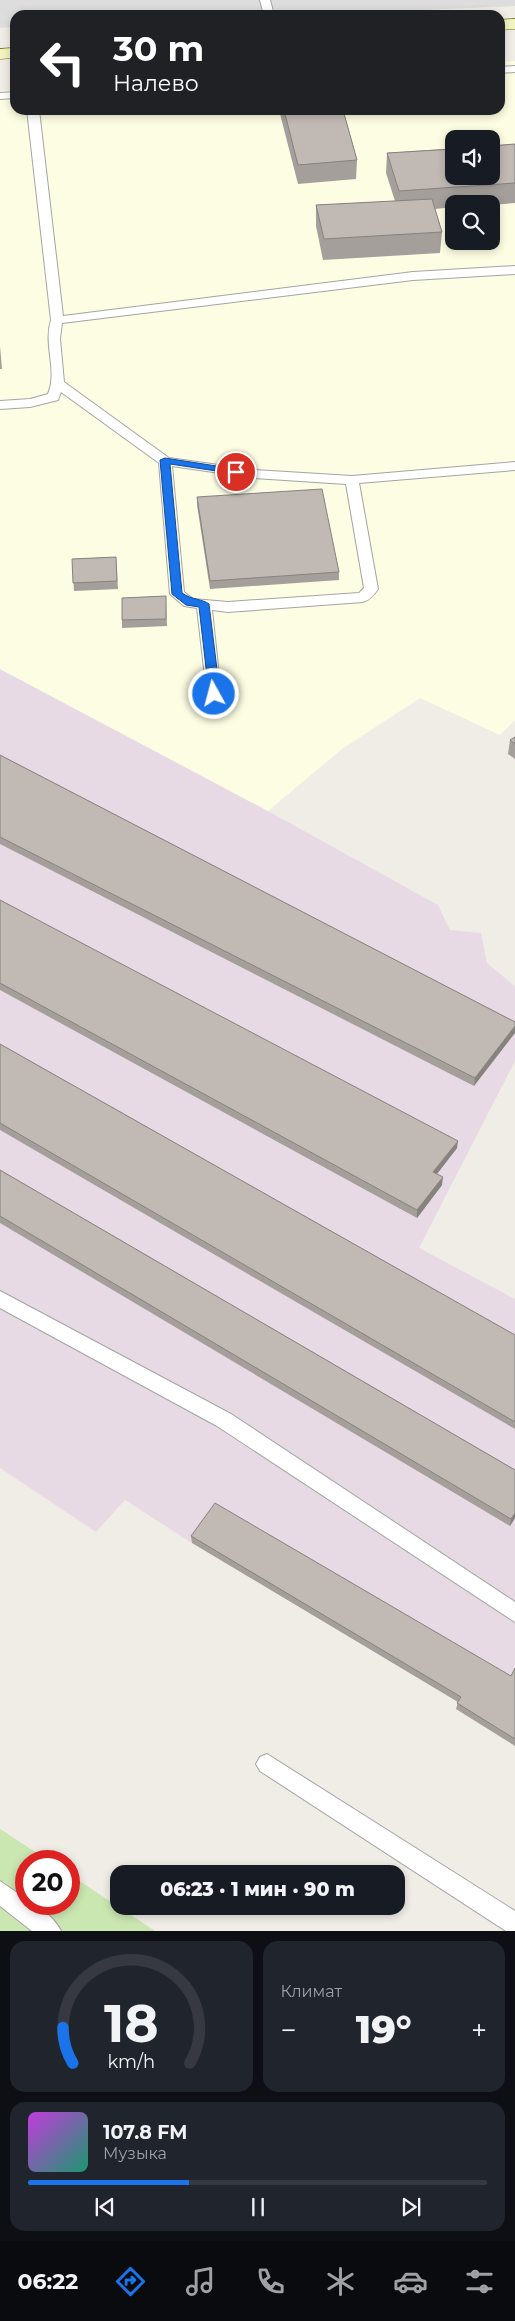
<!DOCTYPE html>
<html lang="ru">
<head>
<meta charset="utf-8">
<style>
  :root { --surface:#171b24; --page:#20242c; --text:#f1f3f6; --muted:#9ea1a6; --line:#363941; --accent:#1a73e8 }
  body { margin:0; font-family:Montserrat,sans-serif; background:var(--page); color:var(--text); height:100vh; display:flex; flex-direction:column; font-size:19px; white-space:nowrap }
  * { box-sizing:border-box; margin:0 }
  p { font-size:16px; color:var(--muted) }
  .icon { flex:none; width:28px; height:28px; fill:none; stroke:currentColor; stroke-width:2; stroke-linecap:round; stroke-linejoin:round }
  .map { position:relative; height:1931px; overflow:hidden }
  .details { display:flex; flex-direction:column; gap:10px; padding:10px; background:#0d0f14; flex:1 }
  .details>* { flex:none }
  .guide { position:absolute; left:10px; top:10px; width:495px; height:105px; border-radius:15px; box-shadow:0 2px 8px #0003; background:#202124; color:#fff; overflow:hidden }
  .controls { position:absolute; left:445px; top:130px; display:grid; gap:10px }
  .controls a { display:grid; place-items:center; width:55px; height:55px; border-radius:10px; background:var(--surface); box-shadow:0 2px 8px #0003; font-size:25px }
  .speed { position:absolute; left:15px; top:1850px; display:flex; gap:10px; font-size:25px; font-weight:700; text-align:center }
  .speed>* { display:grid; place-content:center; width:65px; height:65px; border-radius:50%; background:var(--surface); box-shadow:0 2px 8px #0003; line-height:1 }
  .speed .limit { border:8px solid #d22; background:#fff; color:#111 }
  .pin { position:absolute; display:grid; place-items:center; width:42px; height:42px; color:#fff; margin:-21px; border:2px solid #fff; border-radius:50%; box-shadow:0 1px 5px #0007 }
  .me { position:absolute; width:55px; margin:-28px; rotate:353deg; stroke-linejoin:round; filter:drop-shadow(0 0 4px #0008) }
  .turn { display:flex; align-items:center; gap:18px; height:105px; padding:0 20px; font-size:22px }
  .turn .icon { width:65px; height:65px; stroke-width:2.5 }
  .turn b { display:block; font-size:35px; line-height:42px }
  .big { font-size:38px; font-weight:800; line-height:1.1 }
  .details .tile { flex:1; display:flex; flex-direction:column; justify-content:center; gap:8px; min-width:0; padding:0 18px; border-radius:15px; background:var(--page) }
  .details .dial { align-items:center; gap:0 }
  .dial svg { height:130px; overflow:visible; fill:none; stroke:var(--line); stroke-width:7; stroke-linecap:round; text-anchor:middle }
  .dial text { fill:var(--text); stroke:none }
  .song { display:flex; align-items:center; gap:15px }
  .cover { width:60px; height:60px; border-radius:8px; background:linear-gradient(135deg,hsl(290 70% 55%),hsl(160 70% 35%)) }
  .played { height:5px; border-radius:2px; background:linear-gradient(90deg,var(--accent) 35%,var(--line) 35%) }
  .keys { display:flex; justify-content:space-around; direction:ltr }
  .heat { display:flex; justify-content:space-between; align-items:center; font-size:28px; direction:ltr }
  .details .tiles { flex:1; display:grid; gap:10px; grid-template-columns:1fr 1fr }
  .tile:last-child { grid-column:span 2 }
  .trip { position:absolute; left:110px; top:1865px; width:295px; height:50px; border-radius:15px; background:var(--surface); box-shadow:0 2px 8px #0003; font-weight:800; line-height:50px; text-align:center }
  .tabs { display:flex; height:80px; justify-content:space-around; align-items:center; background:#090b0e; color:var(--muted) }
  .tabs .icon { width:35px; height:35px }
  .tabs .selected { color:var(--accent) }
  .tabs b { font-size:22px; color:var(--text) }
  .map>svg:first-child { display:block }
  .residential { fill:#dedddd }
  .industrial { fill:#e8dae5 }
  .education { fill:#fdfde3; fill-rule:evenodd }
  .grass { fill:#cae6b1 }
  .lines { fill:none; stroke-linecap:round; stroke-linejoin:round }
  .lane-casing { stroke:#a4a4a4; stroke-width:2 }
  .secondary-casing { stroke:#65710d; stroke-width:1 }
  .lane { fill:#fff; fill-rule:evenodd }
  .secondary { fill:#f2f5c0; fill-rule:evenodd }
  .wall { fill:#a59f9b }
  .shaded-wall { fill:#86827e }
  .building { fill:#c0b9b4; stroke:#86827e }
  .route { fill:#1a73e8; stroke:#114b97 }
</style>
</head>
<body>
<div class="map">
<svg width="515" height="1931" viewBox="0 0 515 1931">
  <rect width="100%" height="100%" fill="#f0ede7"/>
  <polygon class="residential" points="0,0 515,0 515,6 307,15 15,15 15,27 0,28"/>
  <polygon class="industrial" points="0,669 268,811 438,905 450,930 481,933 487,963 515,986 515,1061 419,1248 515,1299 515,1746 456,1709 460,1703 192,1543 125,1500 96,1532 0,1468"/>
  <path class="education" d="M515 61V720L500 735 420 698 342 749 268 811 0 669V91L15 90V110H500V62ZM454 139H491V176H454ZM454 204H491V241H454Z"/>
  <polygon class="grass" points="0,1829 49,1861 26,1861 26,1904 69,1904 69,1874 155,1931 0,1931"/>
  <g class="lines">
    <g class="lane-casing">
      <g id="lane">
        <polygon points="260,0 270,0 274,15 264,15"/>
        <polygon points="515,66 515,72 500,73 500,67"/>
        <polygon points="15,92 15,98 0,99 0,93"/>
        <path d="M27 110H39L63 316 413 272 515 266V274L413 280 62 323 60 339 64 382 169 458 254 470 352 476 515 462V470L359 483 378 589C374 595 370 600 363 602L228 612 212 610 221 694 219 697H209L207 694 197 608 184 606 170 594 159 463 61 392 58 400 30 407 0 409V401L30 399 48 394C58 370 43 345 51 320ZM172 466 254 478 346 484 364 588 359 593 228 602 193 599 184 592Z"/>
        <polygon points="0,1291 231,1414 515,1602 515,1622 217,1426 0,1308"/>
        <polygon points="267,1754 515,1911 515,1931 506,1931 260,1771 256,1764 260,1757"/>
        <path d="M0 1881 26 1899V1904C39 1904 56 1920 61 1931H32L0 1906Z"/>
      </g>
    </g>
    <g class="secondary-casing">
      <g id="secondary">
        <polygon points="515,19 515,29 500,30 500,20"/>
        <polygon points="15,48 15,58 0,59 0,49"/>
      </g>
    </g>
    <use href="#lane" class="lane"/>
    <use href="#secondary" class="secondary"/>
  </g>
  <g class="wall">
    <polygon points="279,110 343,110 357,160 356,179 298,184"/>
    <polygon points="515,144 515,203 491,205 491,204 454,204 454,207 435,209 442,232 440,253 323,260 316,226 316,205 395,201 386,173 387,153"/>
    <polygon points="0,346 2,369 0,369"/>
    <polygon points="197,497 339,572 339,580 210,589 197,505"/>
    <polygon points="116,557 118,589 74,591 72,559"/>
    <polygon points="166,596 167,626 122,628 122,620"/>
    <polygon points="515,737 515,759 508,754 510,740"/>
    <polygon points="0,755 515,1022 474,1086 0,844"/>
    <polygon points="0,900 457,1148 437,1174 442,1185 417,1218 0,990"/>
    <polygon points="0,1044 515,1335 515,1429 0,1130"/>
    <polygon points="0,1170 515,1470 515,1518 510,1526 0,1223"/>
    <polygon points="191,1536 511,1676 515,1668 515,1746 456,1709 458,1702 192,1543"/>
  </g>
  <g class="shaded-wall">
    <polygon points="515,1026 515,1033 474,1086 475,1078"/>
    <polygon points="458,1141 457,1148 433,1179 433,1172"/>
    <polygon points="443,1177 442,1185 417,1218 417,1210"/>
    <polygon points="515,1513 515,1518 510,1526 511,1519"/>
  </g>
  <g class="building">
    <polygon points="284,110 343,110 357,160 298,165"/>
    <polygon points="515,144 515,183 399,191 387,153 454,149 454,176 491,176 491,146"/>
    <polygon points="432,199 442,232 324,239 316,205"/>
    <polygon points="322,489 339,572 210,581 197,497"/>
    <polygon points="116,557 117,581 73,583 72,559"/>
    <polygon points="166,596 166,619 122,620 122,598"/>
    <polygon points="515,737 515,744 510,740"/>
    <polygon points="0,755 515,1022 515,1026 475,1078 0,837"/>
    <polygon points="0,900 458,1141 433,1172 443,1177 417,1210 0,983"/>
    <polygon points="0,1044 515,1335 515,1422 0,1123"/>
    <polygon points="0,1170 515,1470 515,1513 511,1519 0,1216"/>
    <polygon points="215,1503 511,1676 515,1668 515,1739 457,1703 461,1697 191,1536"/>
  </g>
  <path class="route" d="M165 458 236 469 241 472 236 474 170 464 182 593C192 600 203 599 209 604L220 694 214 697 209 694 199 607 186 605 172 594 160 460Z"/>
</svg>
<div class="controls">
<a><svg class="icon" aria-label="sound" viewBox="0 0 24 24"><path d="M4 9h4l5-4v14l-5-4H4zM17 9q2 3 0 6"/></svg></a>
<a><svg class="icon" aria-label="search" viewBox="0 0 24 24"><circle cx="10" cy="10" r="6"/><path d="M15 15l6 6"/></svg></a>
</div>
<div class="speed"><div class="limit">20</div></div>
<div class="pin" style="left:236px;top:472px;background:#d93025"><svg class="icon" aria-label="arrive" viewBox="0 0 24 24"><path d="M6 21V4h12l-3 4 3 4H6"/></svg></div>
<svg class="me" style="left:214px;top:694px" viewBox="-20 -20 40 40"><circle r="17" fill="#1a73e8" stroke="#fff" stroke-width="3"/><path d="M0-11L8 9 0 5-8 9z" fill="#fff"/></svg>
<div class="trip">06:23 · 1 мин · 90 m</div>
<div class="guide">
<div class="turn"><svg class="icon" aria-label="left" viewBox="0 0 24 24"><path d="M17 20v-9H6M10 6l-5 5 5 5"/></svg><div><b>30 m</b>Налево</div></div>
</div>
</div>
<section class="details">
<div class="tiles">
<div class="tile dial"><svg viewBox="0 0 100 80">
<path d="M14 69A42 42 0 1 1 86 69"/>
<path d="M14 69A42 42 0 0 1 8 47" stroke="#1a73e8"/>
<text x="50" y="56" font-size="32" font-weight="700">18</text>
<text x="50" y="72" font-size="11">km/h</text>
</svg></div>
<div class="tile"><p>Климат</p>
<div class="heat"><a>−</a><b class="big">19°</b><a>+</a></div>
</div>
<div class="tile">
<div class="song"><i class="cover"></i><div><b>107.8 FM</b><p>Музыка</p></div></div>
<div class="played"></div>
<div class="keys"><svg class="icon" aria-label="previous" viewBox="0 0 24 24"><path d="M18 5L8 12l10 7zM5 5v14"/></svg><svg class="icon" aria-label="pause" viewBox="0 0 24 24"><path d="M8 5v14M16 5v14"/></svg><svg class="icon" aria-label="next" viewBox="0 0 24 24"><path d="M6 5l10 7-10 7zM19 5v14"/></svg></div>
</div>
</div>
</section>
<nav class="tabs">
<b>06:22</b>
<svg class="icon selected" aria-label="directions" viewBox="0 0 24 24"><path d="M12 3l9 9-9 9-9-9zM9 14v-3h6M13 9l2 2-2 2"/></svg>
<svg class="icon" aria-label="music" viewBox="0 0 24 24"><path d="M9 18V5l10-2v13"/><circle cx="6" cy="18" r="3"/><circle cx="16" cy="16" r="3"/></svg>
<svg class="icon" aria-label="phone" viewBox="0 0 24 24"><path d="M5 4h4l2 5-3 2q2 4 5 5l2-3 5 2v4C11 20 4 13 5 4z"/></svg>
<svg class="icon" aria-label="climate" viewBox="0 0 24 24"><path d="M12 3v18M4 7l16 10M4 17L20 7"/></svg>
<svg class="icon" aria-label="car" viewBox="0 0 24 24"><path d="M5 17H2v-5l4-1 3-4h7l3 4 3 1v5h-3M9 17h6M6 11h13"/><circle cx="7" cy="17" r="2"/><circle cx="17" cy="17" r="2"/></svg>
<svg class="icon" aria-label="filters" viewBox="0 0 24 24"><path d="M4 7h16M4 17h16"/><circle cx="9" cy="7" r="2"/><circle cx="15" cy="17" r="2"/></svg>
</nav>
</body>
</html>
